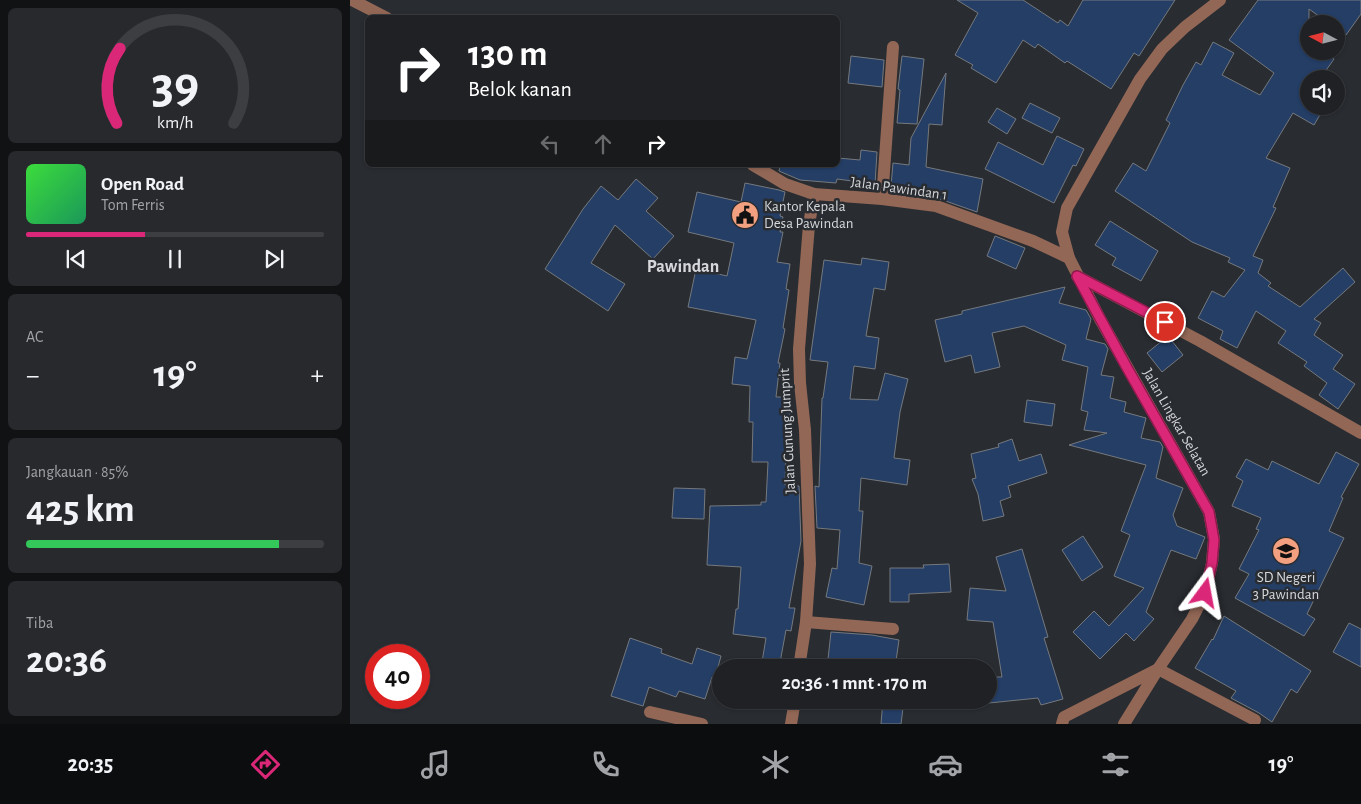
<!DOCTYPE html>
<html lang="id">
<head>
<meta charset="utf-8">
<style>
  :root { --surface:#1f2125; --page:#27292d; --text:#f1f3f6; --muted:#a1a3a7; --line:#3c3e42; --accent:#db2777 }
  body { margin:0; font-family:"Alegreya Sans",sans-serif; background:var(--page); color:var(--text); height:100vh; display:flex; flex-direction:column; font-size:19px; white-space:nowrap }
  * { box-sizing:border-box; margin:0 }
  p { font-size:16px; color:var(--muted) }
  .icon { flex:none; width:28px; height:28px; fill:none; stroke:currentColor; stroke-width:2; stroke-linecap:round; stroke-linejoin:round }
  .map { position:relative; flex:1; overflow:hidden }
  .side { display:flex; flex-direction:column; gap:8px; padding:8px; background:#111214; width:350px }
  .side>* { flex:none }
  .banner { position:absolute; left:15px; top:15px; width:475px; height:152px; border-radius:8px; box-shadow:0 1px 4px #0004,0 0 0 1px var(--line); background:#202124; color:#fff; overflow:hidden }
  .needle { width:32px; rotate:277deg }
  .buttons { position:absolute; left:950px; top:15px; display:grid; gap:10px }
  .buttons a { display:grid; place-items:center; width:45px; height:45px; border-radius:50%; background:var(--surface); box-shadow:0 1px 4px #0004,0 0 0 1px var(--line); font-size:25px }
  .speed { position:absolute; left:15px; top:644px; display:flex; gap:10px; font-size:25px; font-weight:700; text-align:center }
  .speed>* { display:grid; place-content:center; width:65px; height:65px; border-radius:50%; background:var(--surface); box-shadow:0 1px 4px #0004,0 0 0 1px var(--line); line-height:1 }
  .speed .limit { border:8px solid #d22; background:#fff; color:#111 }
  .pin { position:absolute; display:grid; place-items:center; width:42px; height:42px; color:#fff; margin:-21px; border:2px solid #fff; border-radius:50%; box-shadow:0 1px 5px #0007 }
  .me { position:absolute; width:55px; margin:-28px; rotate:13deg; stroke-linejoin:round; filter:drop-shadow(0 0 4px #0008) }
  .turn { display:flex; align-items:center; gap:18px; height:105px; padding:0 20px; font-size:22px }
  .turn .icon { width:65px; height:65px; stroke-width:2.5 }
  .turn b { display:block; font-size:35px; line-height:42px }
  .lanes { display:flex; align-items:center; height:48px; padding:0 20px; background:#0003; justify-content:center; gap:25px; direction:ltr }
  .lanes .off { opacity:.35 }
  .big { font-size:38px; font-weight:600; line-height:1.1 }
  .side .card { flex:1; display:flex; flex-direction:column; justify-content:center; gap:8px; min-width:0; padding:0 18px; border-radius:8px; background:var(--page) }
  .side .dial { align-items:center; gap:0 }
  .dial svg { height:130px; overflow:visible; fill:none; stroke:var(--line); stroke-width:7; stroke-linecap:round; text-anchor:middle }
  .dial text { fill:var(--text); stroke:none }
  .song { display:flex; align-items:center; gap:15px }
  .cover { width:60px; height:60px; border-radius:8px; background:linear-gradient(135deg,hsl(120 70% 55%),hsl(150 70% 35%)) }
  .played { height:5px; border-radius:2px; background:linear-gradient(90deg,var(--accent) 40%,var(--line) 40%) }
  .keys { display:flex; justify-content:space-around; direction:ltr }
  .heat { display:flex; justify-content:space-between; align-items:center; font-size:28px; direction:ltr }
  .charge { height:8px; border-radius:4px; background:linear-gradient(90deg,#34c759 85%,var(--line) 0) }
  .trip { position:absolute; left:362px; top:659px; width:285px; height:50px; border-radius:25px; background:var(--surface); box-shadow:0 1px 4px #0004,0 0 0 1px var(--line); font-weight:600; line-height:50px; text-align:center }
  .tab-bar { display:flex; height:80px; justify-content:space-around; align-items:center; background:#0c0d0f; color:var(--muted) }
  .tab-bar .icon { width:35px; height:35px }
  .tab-bar .on { color:var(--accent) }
  .tab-bar b { font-size:22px; color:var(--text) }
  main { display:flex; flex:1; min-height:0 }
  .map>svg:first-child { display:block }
  .building { fill:#243e66; stroke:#75797e }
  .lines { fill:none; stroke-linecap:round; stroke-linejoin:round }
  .minor { stroke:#926756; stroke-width:12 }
  .route-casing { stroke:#8e194d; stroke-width:12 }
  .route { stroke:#db2777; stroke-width:9 }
  .labels { text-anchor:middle; stroke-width:5; stroke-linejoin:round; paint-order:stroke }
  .street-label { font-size:15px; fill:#d5d7da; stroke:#292c31 }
  .poi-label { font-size:15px; fill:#d5d7da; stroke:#292c31; text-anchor:start }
  .quarter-label { font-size:18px; font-weight:bold; fill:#d5d7da; stroke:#292c31 }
</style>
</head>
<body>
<main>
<section class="side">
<div class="card dial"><svg viewBox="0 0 100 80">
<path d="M14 69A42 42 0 1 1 86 69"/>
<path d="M14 69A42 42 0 0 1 16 23" stroke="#db2777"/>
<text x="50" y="56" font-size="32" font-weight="700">39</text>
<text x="50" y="72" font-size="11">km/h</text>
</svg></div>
<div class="card">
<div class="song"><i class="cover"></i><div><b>Open Road</b><p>Tom Ferris</p></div></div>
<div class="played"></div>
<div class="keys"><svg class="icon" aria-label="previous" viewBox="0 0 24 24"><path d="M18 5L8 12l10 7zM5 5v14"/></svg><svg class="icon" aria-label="pause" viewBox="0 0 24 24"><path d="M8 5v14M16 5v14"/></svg><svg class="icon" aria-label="next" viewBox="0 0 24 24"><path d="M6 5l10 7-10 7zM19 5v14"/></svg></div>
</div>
<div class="card"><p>AC</p>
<div class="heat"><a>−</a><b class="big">19°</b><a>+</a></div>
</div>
<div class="card"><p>Jangkauan · 85%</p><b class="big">425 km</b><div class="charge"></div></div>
<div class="card"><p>Tiba</p><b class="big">20:36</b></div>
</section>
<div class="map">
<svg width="1011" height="724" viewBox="0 0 1011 724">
  <rect width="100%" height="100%" fill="#292c31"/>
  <g class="building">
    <polygon points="607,0 673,0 708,23 710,20 718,26 733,0 825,0 789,56 784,53 761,89 717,61 715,63 688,44 685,48 673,40 646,83 621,68 623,65 605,55 628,13"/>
    <polygon points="908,0 1011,0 1011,14 996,35 986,28 986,24 980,24 959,9 959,51 985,51 981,57 984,59 970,79 959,79 959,106 975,106 964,125 943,113 916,158 940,168 923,207 926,208 903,256 913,260 908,273 921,283 918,286 950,307 993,268 1005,282 964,319 971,323 964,335 993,355 983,369 1005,384 988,409 969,395 977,383 954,366 957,362 928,343 936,331 906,311 887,348 870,339 873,331 848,318 862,291 874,297 895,270 878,262 880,258 842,242 765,191 783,163 796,171 820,123 816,120 833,85 846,62 851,65 863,42 884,53 872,75 910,95 924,73 879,40"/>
    <polygon points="501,56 534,60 532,87 498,83"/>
    <polygon points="552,56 574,59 567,124 547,123 550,90 548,89"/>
    <polygon points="596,73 592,125 579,124 576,167 633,179 627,212 587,198 544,192 545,187 541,186 543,163 559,165 561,138"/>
    <polygon points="680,103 710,118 702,133 672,118"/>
    <polygon points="647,108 666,119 657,134 638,122"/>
    <polygon points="707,136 734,149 726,166 723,165 704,203 635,169 648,142 693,165"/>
    <polygon points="511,150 527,152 525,184 487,179 486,183 450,180 429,171 430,165 488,165 488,158 510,160"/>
    <polygon points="286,179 308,198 296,211 324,236 303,259 265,225 241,263 275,284 258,311 195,269 233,209 251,186 268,200"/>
    <polygon points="395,183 429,190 435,192 430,216 433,217 430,232 433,232 427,262 440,264 436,289 439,290 433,328 435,329 428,363 430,363 426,397 440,397 439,430 442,431 441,451 436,451 435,485 449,486 451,541 439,608 445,608 441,631 436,630 429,668 411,668 416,638 383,634 386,609 388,609 391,567 357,565 360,506 411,505 411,502 416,502 418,462 402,462 403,422 399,422 400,386 382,384 385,357 397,359 406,320 338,307 346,269 377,276 384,243 338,232 347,192 391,202"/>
    <polygon points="760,221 808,251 791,281 762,265 766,258 745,245"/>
    <polygon points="645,236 675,248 666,269 637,256"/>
    <polygon points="512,258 539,262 535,290 524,288 516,336 529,338 525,369 504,366 500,399 528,400 535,373 558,379 550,412 544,458 560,460 557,485 511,478 509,511 513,511 509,563 522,566 514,605 476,597 482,568 487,569 490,530 467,528 465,486 469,487 472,398 473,398 478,362 460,360 474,260 511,265"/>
    <polygon points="715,287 709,303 736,310 741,319 736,339 755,344 758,349 751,375 764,377 760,398 776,402 774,412 796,418 791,438 810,442 813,447 806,478 833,488 823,515 827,526 855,537 846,559 821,550 796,612 804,619 784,641 776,633 750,659 723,632 744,611 759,626 794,588 764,576 780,535 771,531 796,465 719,445 757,433 734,430 738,412 731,410 738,367 712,360 716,345 674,326 642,333 650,367 625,373 621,355 595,362 585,320 612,314 612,311"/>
    <polygon points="818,336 833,355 812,372 797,353"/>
    <polygon points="677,400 705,404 702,426 674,422"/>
    <polygon points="662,439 669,461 691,454 697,473 658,486 661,497 650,501 654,516 633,521 628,494 622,479 626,478 621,454 649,447 648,444"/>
    <polygon points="986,452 1009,464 991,497 993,498 979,531 994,538 957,614 965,619 954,636 885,598 899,574 889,569 909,530 906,529 911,518 882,506 893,481 886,477 896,459 918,470 922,461 969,484"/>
    <polygon points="324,488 355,489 354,519 322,518"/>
    <polygon points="733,536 753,567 732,581 712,550"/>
    <polygon points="672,549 698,637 694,638 713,699 691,705 688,698 639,703 639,677 652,677 643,622 617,620 620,588 656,591 646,557"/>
    <polygon points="599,564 601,592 559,594 559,602 540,602 540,568 574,568 573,565"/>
    <polygon points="874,616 961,671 947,693 941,689 922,722 909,713 881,698 886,691 845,668 862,639 863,640"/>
    <polygon points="999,623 1011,629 1011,667 983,652"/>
    <polygon points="481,632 522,635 549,640 545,668 477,668"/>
    <polygon points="280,638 312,649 311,653 342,664 347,648 371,656 365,678 362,677 355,699 329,691 326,697 299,687 293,706 261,696"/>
    <polygon points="533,700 554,700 551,724 531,724"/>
  </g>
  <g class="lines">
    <g class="minor">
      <polyline points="2,0 37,18"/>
      <polyline points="403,165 435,184 464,194 532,199 586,206 683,241 719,258"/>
      <polyline points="532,199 543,47"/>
      <polyline points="727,276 850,341 1011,433"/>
      <polyline points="456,622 543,629"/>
      <polyline points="449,668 456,622 460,564 455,430 450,383 449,349 459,225 464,194"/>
      <polyline points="300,712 352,724"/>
      <polyline points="441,724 445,700"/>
      <polyline points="712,724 714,717 808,669 905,720"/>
      <polyline points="774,724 808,669 842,619 855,593 862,563 864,539 859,512 750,319 719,258 712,232 717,208 790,79 812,49 835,27 870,0"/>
    </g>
  </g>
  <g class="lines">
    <g class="route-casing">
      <polyline id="route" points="815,322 727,276 776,366 859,512 864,540 862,563 855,593"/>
    </g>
    <use href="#route" class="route"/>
  </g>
  <defs>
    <g id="civic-disc" transform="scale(1.4375)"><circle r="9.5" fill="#f2a080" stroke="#292c31"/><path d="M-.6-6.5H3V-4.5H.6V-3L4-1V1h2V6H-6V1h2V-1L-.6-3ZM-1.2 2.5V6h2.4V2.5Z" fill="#111"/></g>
    <g id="school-disc" transform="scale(1.4375)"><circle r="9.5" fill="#f2a080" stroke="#292c31"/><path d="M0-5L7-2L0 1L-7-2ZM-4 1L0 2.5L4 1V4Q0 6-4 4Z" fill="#111"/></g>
  </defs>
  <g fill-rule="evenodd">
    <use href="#civic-disc" x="395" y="215"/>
    <use href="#school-disc" x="936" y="551"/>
  </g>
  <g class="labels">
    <g class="street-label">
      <text transform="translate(549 188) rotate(8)" y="5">Jalan Pawindan 1</text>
      <text transform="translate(827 422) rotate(60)" y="5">Jalan Lingkar Selatan</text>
      <text transform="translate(437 431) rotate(-93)" y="5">Jalan Gunung Jumprit</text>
    </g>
    <g class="poi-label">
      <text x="414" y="211">Kantor Kepala<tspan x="414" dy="17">Desa Pawindan</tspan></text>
      <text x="936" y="582" text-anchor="middle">SD Negeri<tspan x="936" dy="17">3 Pawindan</tspan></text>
    </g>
    <g class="quarter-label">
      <text x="333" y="272">Pawindan</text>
    </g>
  </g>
</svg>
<div class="buttons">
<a><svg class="needle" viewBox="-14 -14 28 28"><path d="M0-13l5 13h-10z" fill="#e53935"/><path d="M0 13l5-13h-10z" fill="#a1a3a7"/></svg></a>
<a><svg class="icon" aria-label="sound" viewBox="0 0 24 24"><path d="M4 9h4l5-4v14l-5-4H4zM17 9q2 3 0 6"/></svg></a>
</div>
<div class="speed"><div class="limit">40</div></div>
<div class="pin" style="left:815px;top:322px;background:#d93025"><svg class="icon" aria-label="arrive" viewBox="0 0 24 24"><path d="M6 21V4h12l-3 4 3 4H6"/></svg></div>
<svg class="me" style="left:855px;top:593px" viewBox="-20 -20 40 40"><path d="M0-17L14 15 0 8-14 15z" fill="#db2777" stroke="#fff" stroke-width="4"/></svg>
<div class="trip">20:36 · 1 mnt · 170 m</div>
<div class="banner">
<div class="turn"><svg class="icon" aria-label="right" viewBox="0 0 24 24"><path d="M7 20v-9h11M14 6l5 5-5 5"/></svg><div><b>130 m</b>Belok kanan</div></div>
<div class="lanes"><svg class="icon off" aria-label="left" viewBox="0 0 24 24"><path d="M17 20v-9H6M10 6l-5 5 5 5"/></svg><svg class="icon off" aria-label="ahead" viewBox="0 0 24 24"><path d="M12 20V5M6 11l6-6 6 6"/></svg><svg class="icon" aria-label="right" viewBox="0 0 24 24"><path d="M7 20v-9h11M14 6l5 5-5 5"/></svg></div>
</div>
</div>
</main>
<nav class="tab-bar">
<b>20:35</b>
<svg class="icon on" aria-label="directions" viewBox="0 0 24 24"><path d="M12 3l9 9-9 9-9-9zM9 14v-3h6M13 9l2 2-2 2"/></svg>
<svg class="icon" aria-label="music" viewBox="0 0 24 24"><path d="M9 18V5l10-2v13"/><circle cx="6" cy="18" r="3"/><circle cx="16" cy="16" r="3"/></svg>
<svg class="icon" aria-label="phone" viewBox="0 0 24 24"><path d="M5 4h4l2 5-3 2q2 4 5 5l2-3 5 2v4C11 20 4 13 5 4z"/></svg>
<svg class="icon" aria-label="climate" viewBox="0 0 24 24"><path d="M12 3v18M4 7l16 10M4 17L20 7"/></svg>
<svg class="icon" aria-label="car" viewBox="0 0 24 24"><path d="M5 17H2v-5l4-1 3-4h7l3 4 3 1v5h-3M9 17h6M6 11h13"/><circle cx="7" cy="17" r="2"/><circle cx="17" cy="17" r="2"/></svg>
<svg class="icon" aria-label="filters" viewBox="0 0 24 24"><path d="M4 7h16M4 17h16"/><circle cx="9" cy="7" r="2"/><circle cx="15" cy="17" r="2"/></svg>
<b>19°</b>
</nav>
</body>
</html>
